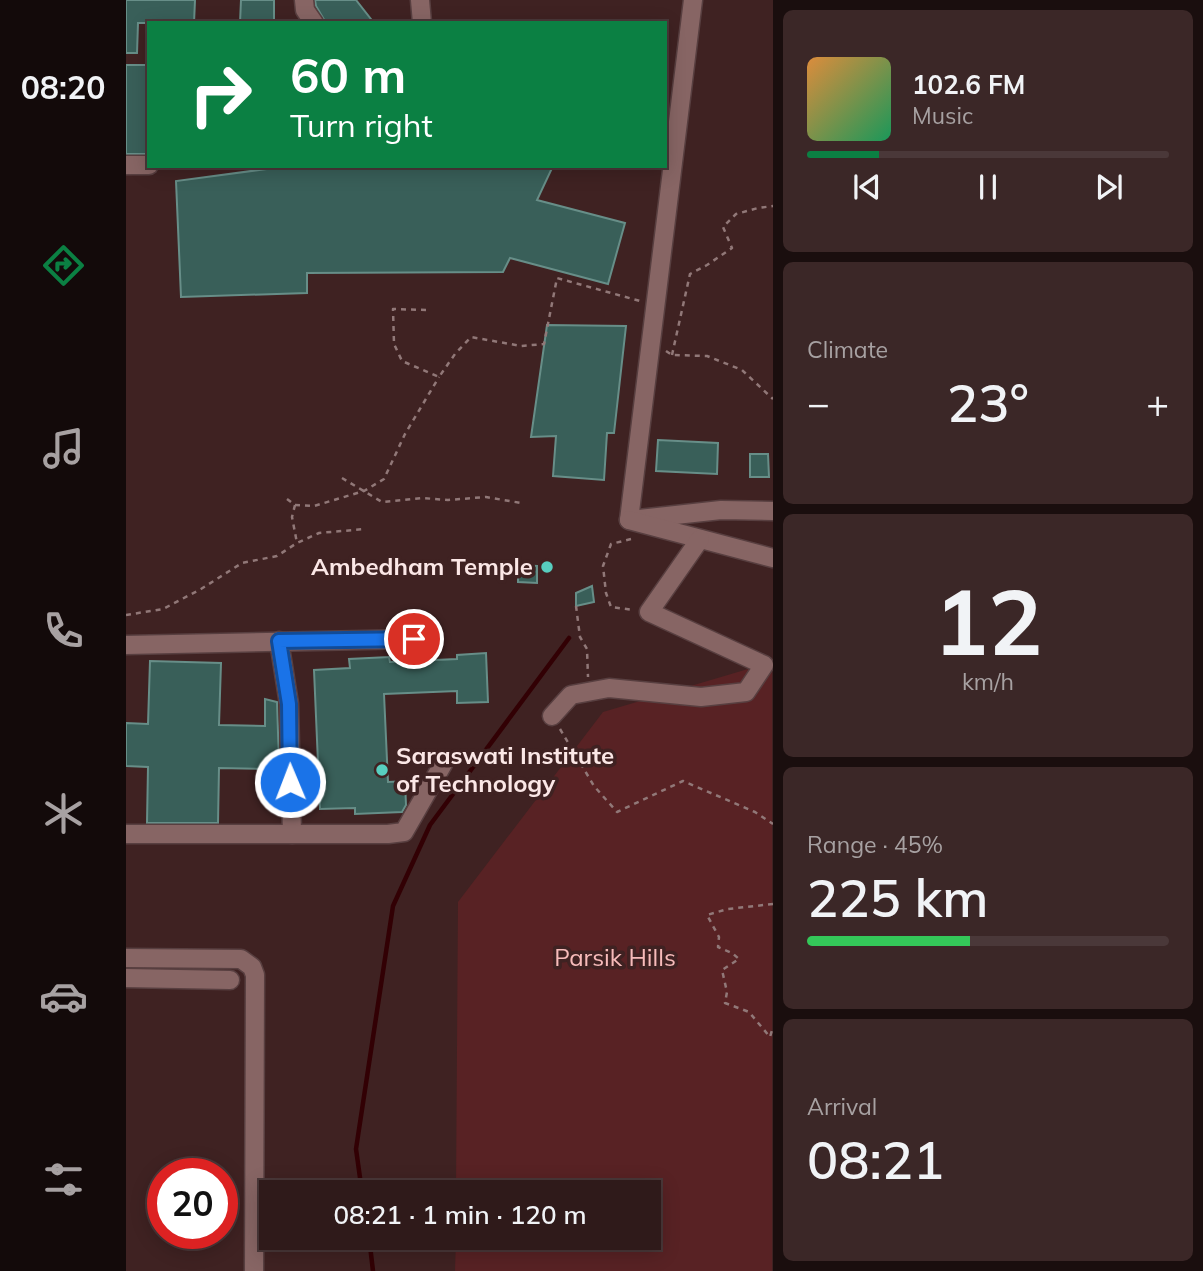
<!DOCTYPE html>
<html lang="en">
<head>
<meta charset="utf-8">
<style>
  :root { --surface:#2f1a1a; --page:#3b2727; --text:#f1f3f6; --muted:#a7a1a2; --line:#4a3839; --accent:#0b8043 }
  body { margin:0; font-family:Mulish,sans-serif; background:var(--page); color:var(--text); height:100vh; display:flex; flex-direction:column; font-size:26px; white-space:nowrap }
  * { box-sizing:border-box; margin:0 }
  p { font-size:23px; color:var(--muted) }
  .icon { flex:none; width:38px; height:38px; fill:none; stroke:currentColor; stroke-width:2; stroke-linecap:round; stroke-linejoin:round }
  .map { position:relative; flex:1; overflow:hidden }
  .sheet { display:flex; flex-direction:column; gap:10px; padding:10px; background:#1a0e0e; width:430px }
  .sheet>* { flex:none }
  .hud { position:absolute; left:21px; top:21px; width:520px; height:147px; border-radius:0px; box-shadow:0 4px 18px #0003,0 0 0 2px var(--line); background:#0b8043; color:#fff; overflow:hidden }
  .speed { position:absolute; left:21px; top:1158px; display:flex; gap:14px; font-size:35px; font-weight:700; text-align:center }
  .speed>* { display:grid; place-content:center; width:91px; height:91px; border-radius:50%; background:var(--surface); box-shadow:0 4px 18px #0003,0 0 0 2px var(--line); line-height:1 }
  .speed .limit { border:10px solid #d22; background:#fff; color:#111 }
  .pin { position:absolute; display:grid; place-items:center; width:60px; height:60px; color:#fff; margin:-30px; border:4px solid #fff; border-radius:50%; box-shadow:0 2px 7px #0007 }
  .me { position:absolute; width:77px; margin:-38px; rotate:359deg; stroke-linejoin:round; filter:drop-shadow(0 0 5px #0008) }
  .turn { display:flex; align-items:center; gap:24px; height:147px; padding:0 28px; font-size:32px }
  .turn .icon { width:91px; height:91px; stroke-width:2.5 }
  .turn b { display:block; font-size:49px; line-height:60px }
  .big { font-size:52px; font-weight:600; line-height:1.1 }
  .sheet .tile { flex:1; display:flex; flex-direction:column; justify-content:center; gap:10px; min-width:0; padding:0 24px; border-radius:10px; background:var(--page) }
  .sheet .dial { align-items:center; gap:0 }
  .dial b { font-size:91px; line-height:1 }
  .song { display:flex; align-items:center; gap:21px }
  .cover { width:84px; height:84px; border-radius:10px; background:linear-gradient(135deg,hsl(30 70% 55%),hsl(150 70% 35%)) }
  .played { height:7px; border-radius:4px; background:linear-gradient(90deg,var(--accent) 20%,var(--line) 20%) }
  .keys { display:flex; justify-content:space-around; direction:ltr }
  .heat { display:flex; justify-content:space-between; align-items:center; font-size:38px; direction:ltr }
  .charge { height:10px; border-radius:5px; background:linear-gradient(90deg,#34c759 45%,var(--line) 0) }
  .trip { position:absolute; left:133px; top:1180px; width:402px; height:70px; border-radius:0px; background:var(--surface); box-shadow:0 4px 18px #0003,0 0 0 2px var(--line); font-weight:600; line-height:70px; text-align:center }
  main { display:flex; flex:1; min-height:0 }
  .menu { display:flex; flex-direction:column; width:126px; justify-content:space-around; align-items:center; background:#130a0a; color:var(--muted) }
  .menu .icon { width:49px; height:49px }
  .menu .selected { color:var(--accent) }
  .menu b { font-size:32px; color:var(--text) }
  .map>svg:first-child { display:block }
  .green { fill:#582224 }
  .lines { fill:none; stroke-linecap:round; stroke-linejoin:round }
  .stream { stroke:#320004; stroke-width:4.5 }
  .building { fill:#395f59; stroke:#678e88; stroke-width:2 }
  .minor-casing { stroke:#583f40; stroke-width:21 }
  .path { stroke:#917878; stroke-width:2.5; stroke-dasharray:5 5; stroke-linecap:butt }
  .minor { stroke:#876564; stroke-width:18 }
  .route-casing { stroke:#114b97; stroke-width:18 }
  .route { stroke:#1a73e8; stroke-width:12 }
  .poi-dot { fill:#58cebf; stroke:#3f2222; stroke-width:2.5 }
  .labels { text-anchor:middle; stroke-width:7; stroke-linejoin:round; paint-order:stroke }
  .poi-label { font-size:24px; font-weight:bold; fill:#fbe7e6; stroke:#3f2222; text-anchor:end }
  .park-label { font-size:24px; fill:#f7bbba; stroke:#3f2222 }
</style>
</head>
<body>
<main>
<nav class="menu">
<b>08:20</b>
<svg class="icon selected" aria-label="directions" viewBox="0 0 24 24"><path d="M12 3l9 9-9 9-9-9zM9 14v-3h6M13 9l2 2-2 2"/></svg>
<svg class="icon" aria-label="music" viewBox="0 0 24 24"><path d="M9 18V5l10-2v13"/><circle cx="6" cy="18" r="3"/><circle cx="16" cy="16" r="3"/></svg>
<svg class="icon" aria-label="phone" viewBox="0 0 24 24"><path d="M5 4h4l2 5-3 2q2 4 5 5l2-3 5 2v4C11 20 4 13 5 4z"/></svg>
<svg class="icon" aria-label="climate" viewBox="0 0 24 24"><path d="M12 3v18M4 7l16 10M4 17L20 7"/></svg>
<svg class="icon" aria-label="car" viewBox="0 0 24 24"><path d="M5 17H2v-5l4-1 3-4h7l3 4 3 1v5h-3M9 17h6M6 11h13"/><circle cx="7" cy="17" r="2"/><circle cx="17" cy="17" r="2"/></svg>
<svg class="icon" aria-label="filters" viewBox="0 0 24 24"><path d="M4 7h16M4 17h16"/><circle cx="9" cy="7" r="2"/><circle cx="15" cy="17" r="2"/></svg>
</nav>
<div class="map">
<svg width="647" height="1271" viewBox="0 0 647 1271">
  <rect width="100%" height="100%" fill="#3f2222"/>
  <polygon class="green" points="646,662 646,1271 329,1271 330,1237 523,1237 523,1192 330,1192 332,902 477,712"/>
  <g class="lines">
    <g class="stream">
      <polyline points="236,1192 230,1149 267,906 304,825 443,638"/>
      <polyline points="243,1237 247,1271"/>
    </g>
  </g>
  <g class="building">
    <polygon points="0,0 69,0 68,23 12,23 11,53 0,53"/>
    <polygon points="115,0 148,0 148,23 114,23"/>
    <polygon points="189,0 230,0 248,23 200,23 190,6"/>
    <rect x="0" y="65" width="23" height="89"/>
    <polygon points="163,166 427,166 411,200 499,223 482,284 384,258 377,272 181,273 181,293 55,297 50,181"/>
    <polygon points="421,325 500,326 488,433 481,433 478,480 427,476 430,436 405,437"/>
    <polygon points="532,440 592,443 591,474 530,471"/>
    <polygon points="624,454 642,454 643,477 624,477"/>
    <polygon points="392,565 411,566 411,583 392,582"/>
    <polygon points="466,586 468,602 450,606 450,593"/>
    <polygon points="360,653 362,702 331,703 331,691 258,694 262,782 279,781 280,805 276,812 229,814 229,808 194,809 188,670 224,668 223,659 263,657 264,662 331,659 331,655"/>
    <polygon points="24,661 95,663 93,725 139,726 139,699 151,702 154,794 140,794 140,769 93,768 92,823 21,823 22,767 0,766 0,723 22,724"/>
  </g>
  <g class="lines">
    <g class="minor-casing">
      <g id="minor">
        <polyline points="178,0 179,10 188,23"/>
        <polyline points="294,0 296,23"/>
        <polyline points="0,165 23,165"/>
        <polyline points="513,519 595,510 647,511"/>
        <polyline points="503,520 567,0"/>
        <polyline points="503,520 647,558"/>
        <polyline points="153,641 163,704 166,834"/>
        <polyline points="0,645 288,639"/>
        <polyline points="426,716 445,695 483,688 575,697 620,692 638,665 523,612 574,539"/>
        <polyline points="0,834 262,834 278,832 317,764"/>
        <polyline points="0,958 115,959 126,967 129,975 128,1271"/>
        <polyline points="0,978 104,980"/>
      </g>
    </g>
    <g class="path">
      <polyline points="300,310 267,309 268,344 276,361 313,377 329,354 345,337 395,346 418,344 431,278 514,301"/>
      <polyline points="540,351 546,355 581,356 616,370 647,399"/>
      <polyline points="546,355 564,274 581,265 606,248 597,227 610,214 632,208 647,206"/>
      <polyline points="216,478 256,502 296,498 322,500 360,497 395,503"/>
      <polyline points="161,499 169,505 166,517 171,543"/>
      <polyline points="169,505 188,506 238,491 258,479 279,434 313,377"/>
      <polyline points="505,539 485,544 477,566 480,593 485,607 508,610"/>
      <polyline points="450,606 454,637 461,649 462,677"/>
      <polyline points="0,615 37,609 75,589 116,563 151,556 171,543 193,533 239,529"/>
      <polyline points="434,729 468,786 491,812 557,781 629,812 647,824"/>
      <polyline points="647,904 602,909 581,915 593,937 592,947 606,953 613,959 596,970 601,992 599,1003 623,1012 644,1037 647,1027"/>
    </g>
    <use href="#minor" class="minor"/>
  </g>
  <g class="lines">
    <g class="route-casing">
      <polyline id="route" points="164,782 163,704 153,641 288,639"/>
    </g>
    <use href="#route" class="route"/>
  </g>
  <g class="poi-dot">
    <circle cx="421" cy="567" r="7"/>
    <circle cx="256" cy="770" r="7"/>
  </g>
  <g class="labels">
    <g class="poi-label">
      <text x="407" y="575">Ambedham Temple</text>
      <text x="270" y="764" text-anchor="start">Saraswati Institute<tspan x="270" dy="28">of Technology</tspan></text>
    </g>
    <g class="park-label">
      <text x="489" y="966">Parsik Hills</text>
    </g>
  </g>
</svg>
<div class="speed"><div class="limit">20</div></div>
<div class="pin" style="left:288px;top:639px;background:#d93025"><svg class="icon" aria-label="arrive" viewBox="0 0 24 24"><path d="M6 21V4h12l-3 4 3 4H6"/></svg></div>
<svg class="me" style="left:164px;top:782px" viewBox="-20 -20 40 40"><circle r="17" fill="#1a73e8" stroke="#fff" stroke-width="3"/><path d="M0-11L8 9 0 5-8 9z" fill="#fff"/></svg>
<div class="trip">08:21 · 1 min · 120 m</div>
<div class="hud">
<div class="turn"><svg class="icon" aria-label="right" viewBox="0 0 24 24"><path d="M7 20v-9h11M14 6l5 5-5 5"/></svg><div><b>60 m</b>Turn right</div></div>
</div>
</div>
<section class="sheet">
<div class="tile">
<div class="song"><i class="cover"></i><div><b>102.6 FM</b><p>Music</p></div></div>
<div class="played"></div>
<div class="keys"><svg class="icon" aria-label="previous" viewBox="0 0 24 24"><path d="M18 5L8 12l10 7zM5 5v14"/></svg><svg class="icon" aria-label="pause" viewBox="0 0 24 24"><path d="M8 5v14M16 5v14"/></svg><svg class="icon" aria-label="next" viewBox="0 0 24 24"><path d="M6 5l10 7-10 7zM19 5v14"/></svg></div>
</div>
<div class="tile"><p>Climate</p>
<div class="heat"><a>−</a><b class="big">23°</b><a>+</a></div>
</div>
<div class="tile dial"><b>12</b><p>km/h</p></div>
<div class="tile"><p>Range · 45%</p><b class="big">225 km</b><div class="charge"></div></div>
<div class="tile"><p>Arrival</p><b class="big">08:21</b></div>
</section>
</main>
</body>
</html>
